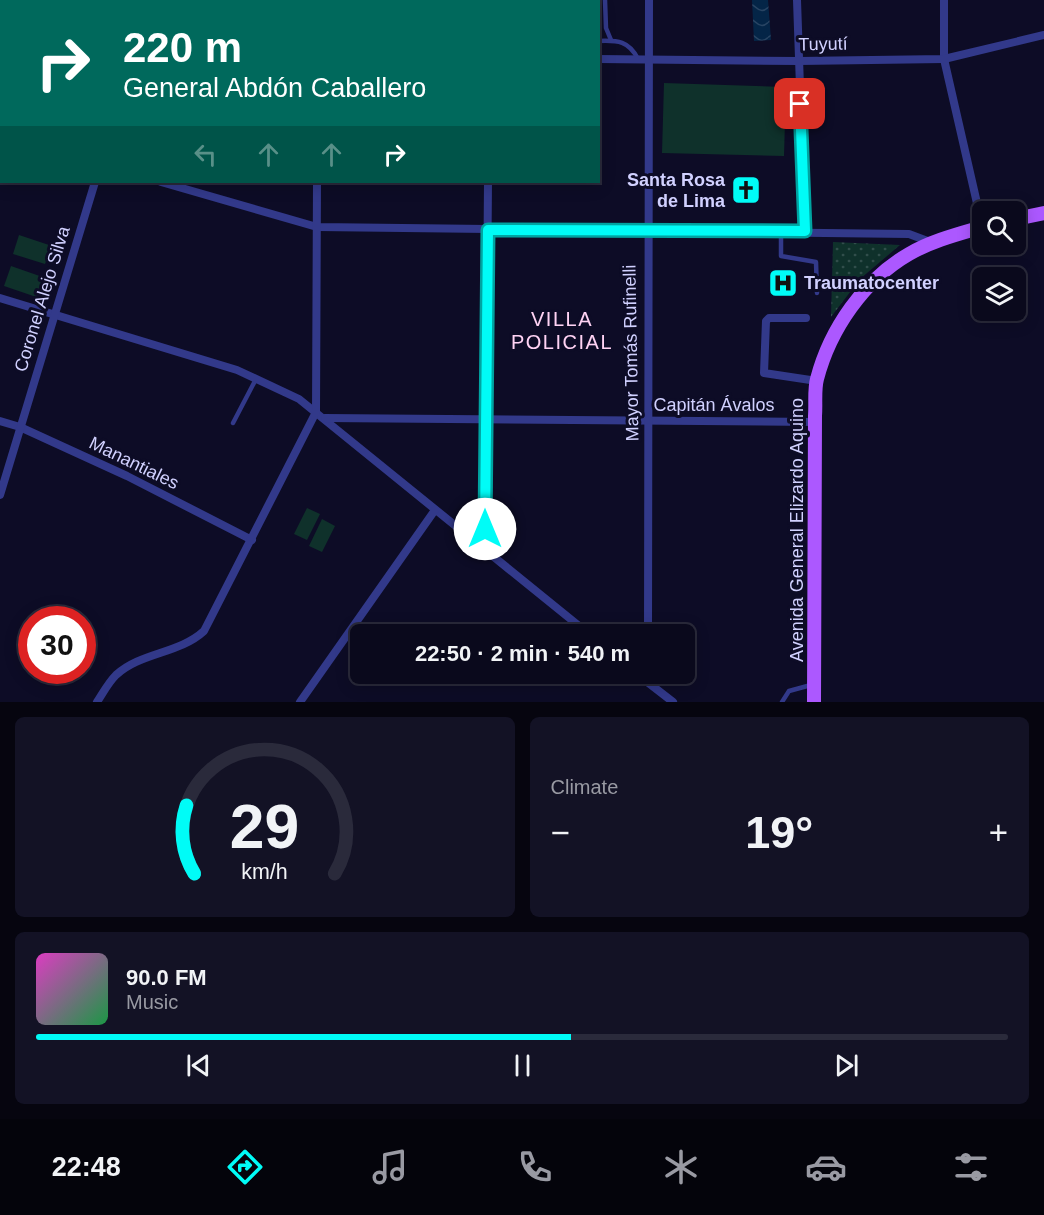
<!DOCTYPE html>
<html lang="en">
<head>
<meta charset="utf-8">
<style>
  :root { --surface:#0a091c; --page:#131225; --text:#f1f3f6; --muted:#999aa3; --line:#2a2a3b; --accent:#00fcf7 }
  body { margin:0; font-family:Helvetica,sans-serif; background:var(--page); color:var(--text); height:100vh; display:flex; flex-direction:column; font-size:22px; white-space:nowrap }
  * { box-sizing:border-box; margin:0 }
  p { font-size:20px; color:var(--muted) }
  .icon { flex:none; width:33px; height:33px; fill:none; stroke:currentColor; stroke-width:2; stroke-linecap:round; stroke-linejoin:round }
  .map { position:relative; height:702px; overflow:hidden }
  .panel { display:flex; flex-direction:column; gap:15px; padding:15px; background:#06050f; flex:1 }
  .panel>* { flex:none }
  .top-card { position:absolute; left:0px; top:0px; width:600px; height:183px; box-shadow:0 3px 15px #0003,0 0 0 2px var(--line); background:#00695c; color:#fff; overflow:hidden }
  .fabs { position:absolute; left:972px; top:201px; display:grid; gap:12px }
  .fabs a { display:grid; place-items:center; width:54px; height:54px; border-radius:9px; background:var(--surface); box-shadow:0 3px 15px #0003,0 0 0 2px var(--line); font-size:30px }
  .speed { position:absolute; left:18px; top:606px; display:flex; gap:12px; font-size:30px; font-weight:700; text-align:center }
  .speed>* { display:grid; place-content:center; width:78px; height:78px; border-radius:50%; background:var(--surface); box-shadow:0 3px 15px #0003,0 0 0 2px var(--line); line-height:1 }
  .speed .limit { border:9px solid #d22; background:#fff; color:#111 }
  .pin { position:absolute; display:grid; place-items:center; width:51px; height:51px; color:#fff; margin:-26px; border-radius:12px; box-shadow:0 3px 9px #0006 }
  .me { position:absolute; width:66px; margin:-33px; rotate:0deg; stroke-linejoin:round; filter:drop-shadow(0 0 4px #0008) }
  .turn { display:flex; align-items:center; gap:21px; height:126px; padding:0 24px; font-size:27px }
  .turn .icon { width:78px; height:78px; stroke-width:2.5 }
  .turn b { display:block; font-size:42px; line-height:51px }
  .lanes { display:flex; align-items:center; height:57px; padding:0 24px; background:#0003; justify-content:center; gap:30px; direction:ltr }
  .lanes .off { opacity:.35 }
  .big { font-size:45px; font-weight:700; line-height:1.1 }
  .panel .widget { flex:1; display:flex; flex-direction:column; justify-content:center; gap:9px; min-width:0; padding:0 21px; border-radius:9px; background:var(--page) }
  .panel .dial { align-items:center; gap:0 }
  .dial svg { height:156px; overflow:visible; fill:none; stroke:var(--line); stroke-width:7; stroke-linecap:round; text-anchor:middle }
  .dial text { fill:var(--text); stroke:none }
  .song { display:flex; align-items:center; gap:18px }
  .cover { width:72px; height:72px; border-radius:9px; background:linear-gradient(135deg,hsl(310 70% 55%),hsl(140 70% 35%)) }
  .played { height:6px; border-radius:3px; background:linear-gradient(90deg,var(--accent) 55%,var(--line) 55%) }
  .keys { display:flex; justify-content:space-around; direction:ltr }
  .heat { display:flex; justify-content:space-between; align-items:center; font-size:33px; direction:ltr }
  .panel .tiles { flex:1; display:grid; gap:15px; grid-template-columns:1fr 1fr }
  .widget:last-child { grid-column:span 2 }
  .trip { position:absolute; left:350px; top:624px; width:345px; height:60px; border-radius:9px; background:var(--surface); box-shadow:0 3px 15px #0003,0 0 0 2px var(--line); font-weight:700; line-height:60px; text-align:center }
  .menu { display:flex; height:96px; justify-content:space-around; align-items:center; background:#04040b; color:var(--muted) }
  .menu .icon { width:42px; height:42px }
  .menu .selected { color:var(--accent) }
  .menu b { font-size:27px; color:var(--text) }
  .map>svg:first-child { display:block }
  .green { fill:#0f312b }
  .park { fill:url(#park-dots) }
  .water { fill:url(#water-waves) }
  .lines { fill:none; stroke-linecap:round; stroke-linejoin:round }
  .service { stroke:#32398a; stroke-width:4.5 }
  .minor { stroke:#32398a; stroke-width:8 }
  .primary { stroke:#ac58ff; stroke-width:14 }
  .route-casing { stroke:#00a4a1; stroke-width:15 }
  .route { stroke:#00fcf7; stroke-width:10 }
  .labels { text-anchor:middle; stroke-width:6; stroke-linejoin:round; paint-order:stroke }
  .street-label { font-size:18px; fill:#d1d1ff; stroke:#0d0c26 }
  .poi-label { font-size:18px; font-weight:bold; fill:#d1d1ff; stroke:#0d0c26; text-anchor:end }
  .neighbourhood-label { font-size:20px; letter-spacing:1.5px; fill:#ffd3f4; stroke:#0d0c26 }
</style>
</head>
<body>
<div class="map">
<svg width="1044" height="702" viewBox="0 0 1044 702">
  <defs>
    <pattern id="park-dots" width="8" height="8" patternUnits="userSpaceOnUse" patternTransform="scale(1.5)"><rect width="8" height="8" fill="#0f312b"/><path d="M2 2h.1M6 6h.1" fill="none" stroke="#314e4b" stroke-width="1.8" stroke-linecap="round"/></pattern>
    <pattern id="water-waves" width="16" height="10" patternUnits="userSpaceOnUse" patternTransform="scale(1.5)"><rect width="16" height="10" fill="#042547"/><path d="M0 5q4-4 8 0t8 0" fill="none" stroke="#284463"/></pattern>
  </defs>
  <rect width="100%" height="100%" fill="#0d0c26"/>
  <g class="green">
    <polygon points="664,83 786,87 784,156 662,153"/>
    <polygon points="19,235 52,246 45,264 13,254"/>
    <polygon points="11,266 54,281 48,301 4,286"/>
    <polygon points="307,508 320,514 307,540 294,534"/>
    <polygon points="322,519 335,526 322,552 309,546"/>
  </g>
  <polygon class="park" points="833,242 900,245 860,279 831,317"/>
  <polygon class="water" points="752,0 768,0 771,40 754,41"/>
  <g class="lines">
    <g class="service">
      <polyline points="534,0 534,2"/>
      <polyline points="605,0 606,28 611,40"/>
      <path d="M598 41C618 40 629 41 638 59"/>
      <polyline points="0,165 2,161"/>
      <polyline points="781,231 781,256 816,262 817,293"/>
      <polyline points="233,423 256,379"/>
      <polyline points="782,702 789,691 811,685"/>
    </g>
    <g class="minor">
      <polyline points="128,0 133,2"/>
      <polyline points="317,0 317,2"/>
      <polyline points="797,0 805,232"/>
      <polyline points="944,0 944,59 982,225"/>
      <polyline points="150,2 150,0"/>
      <polyline points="598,59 799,61 944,59 1044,35"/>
      <polyline points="0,132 2,133"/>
      <polyline points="161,182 317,227 909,234 933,243"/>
      <polyline points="0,298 237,370 299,399 589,634"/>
      <polyline points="806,318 769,318 766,321 764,373 817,381"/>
      <polyline points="325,418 815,422"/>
      <polyline points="0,421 20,427 127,476 252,540"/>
      <polyline points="0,495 95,182"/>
      <polyline points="485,551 488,182"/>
      <polyline points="648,634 649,0"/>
      <polyline points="637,674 673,702"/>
      <path d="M97 702C103 693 108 683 116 675 141 652 179 654 204 631L316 412 317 182"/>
      <polyline points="300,702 435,510"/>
    </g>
    <g class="primary">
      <polyline points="1016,219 1044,213"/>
      <path d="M814 702 815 416C816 404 814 390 817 379 830 329 864 280 909 254 931 241 958 234 982 227"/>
    </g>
  </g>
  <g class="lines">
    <g class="route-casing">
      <polyline id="route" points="485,529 488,230 805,231 800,104"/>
    </g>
    <use href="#route" class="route"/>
  </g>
  <defs>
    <g id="church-square" transform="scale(1.5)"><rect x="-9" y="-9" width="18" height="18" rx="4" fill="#00fcf7" stroke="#0d0c26"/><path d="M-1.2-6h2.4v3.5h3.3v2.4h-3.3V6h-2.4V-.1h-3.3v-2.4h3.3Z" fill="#111"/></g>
    <g id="hospital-square" transform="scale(1.5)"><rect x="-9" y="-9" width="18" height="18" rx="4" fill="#00fcf7" stroke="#0d0c26"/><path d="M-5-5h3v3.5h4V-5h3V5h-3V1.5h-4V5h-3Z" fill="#111"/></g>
  </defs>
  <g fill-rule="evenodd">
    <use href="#church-square" x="746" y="190"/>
    <use href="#hospital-square" x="783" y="283"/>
  </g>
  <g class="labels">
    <g class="street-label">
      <text transform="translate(823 44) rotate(-1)" y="6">Tuyutí</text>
      <text transform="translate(42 299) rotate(-73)" y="6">Coronel Alejo Silva</text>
      <text transform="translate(631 353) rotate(-91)" y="6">Mayor Tomás Rufinelli</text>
      <text x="714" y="411">Capitán Ávalos</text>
      <text transform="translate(134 463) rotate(26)" y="6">Manantiales</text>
      <text transform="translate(797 530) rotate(-90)" y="6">Avenida General Elizardo Aquino</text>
    </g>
    <g class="poi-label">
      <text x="725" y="186">Santa Rosa<tspan x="725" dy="21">de Lima</tspan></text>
      <text x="804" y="289" text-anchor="start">Traumatocenter</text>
    </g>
    <g class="neighbourhood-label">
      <text x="562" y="326">VILLA<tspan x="562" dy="23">POLICIAL</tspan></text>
    </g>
  </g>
</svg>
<div class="fabs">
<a><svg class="icon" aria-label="search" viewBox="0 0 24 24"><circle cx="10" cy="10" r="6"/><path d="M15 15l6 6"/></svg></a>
<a><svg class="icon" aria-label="layers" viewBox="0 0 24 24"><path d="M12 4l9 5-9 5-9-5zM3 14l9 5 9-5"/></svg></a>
</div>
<div class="speed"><div class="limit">30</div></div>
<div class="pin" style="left:800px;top:104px;background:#d93025"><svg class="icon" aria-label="arrive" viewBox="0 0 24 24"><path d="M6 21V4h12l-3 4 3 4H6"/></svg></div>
<svg class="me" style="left:485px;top:529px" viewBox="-20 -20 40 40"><circle r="19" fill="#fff"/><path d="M0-13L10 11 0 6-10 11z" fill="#00fcf7"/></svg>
<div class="trip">22:50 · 2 min · 540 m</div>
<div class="top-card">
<div class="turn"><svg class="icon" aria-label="right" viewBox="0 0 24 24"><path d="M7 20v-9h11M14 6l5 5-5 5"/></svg><div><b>220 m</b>General Abdón Caballero</div></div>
<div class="lanes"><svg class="icon off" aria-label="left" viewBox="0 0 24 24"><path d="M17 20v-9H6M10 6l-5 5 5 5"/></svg><svg class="icon off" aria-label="ahead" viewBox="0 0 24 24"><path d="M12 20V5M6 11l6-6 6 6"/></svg><svg class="icon off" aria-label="ahead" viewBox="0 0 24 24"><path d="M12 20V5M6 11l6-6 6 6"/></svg><svg class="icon" aria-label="right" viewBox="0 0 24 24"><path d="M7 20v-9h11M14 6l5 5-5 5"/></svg></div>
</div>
</div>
<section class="panel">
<div class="tiles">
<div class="widget dial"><svg viewBox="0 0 100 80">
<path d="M14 69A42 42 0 1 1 86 69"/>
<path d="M14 69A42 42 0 0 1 10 34" stroke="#00fcf7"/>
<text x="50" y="56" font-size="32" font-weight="700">29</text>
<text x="50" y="72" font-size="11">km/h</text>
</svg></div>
<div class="widget"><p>Climate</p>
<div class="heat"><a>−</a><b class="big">19°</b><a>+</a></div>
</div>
<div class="widget">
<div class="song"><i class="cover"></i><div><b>90.0 FM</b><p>Music</p></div></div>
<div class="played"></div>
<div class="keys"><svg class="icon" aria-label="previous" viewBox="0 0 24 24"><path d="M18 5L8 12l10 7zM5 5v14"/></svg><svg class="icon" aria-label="pause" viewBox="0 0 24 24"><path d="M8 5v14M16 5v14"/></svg><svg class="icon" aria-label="next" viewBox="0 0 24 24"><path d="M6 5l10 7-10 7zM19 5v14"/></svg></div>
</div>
</div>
</section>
<nav class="menu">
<b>22:48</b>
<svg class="icon selected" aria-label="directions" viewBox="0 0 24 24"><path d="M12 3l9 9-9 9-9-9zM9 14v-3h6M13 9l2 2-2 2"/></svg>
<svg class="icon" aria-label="music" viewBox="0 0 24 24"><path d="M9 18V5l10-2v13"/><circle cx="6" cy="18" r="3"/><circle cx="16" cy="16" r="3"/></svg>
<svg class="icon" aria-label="phone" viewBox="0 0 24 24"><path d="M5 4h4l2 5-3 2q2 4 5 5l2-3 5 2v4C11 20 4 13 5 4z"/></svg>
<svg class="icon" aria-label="climate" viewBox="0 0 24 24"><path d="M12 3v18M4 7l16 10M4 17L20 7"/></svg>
<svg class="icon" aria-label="car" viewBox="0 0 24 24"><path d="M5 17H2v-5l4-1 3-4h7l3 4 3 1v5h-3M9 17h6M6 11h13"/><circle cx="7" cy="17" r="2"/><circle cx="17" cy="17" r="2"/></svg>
<svg class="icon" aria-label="filters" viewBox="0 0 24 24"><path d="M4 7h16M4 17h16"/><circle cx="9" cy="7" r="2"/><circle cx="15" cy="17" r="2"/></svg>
</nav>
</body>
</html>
